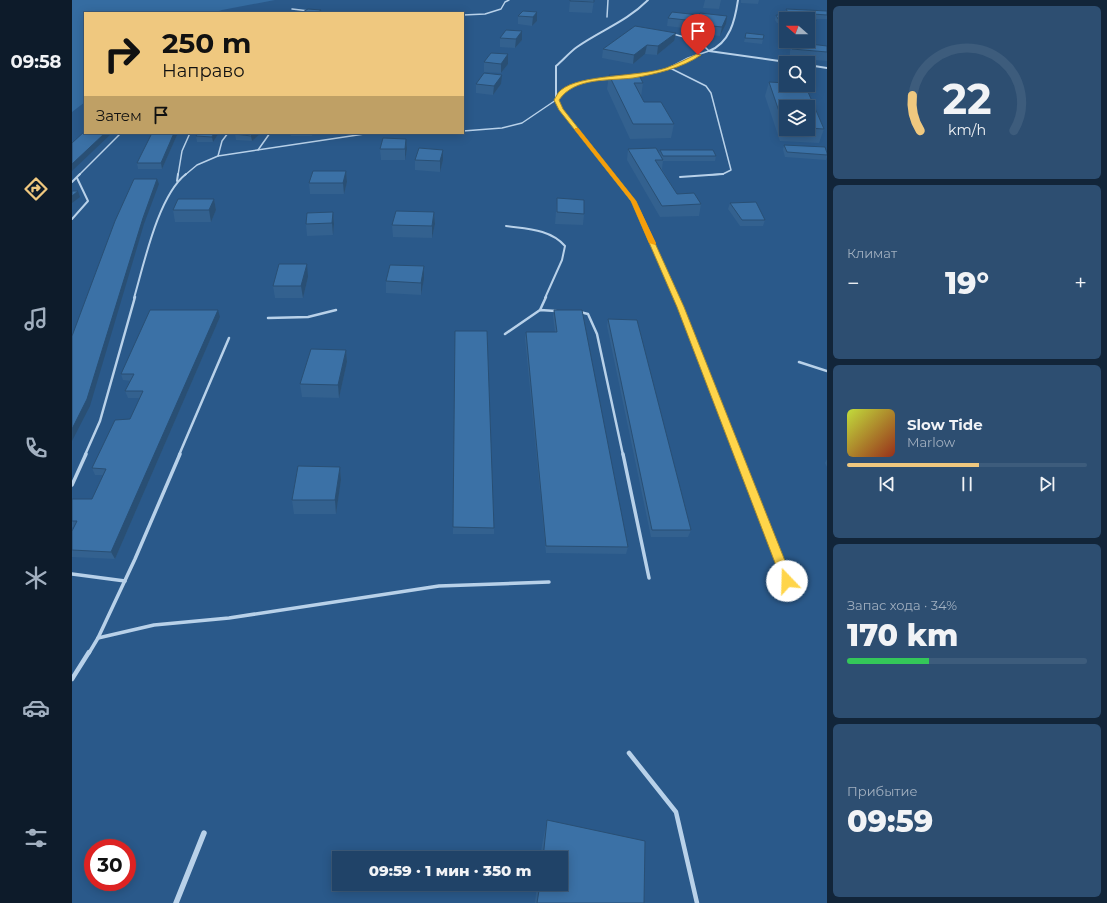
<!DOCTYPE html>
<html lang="ru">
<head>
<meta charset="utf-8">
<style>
  :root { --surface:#204368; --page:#2d4e71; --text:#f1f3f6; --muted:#a2b0c0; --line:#3d5c7c; --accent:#efc87f }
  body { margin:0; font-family:Montserrat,sans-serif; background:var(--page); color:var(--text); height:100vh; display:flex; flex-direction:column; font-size:15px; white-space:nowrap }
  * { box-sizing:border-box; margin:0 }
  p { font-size:13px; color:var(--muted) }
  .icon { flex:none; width:22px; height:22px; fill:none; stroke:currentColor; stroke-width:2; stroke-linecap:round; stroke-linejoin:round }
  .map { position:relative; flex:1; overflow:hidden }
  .sheet { display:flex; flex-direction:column; gap:6px; padding:6px; background:#122539; width:280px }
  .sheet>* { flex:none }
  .banner { position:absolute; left:12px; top:12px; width:380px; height:122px; border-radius:0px; box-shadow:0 2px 10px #0003,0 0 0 1px var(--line); background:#efc87f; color:#111; overflow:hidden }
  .needle { width:26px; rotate:290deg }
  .fabs { position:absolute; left:707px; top:12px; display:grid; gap:8px }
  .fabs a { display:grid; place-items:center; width:36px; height:36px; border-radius:0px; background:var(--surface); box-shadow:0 2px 10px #0003,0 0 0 1px var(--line); font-size:20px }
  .speed { position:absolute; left:12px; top:839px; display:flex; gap:8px; font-size:20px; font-weight:700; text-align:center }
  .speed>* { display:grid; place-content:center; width:52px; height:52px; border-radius:50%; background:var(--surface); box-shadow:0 2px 10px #0003,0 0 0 1px var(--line); line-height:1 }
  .speed .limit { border:6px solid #d22; background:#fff; color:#111 }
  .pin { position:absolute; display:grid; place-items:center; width:34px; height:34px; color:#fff; margin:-41px -17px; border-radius:50% 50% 50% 0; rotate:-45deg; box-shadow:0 0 4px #0007 }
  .pin .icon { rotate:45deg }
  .me { position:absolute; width:44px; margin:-22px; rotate:339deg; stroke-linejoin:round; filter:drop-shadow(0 0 3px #0008) }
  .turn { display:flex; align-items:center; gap:14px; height:84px; padding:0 12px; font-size:18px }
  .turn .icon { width:52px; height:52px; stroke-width:2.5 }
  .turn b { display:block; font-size:28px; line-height:34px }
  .then { display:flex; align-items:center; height:38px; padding:0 12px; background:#0003; gap:8px; font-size:15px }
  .big { font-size:30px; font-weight:800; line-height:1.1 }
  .sheet .widget { flex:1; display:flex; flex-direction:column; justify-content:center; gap:6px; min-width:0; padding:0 14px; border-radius:6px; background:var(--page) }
  .sheet .dial { align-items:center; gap:0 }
  .dial svg { height:104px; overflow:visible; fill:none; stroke:var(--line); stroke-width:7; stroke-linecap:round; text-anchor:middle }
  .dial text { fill:var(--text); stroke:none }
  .song { display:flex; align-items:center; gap:12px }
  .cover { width:48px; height:48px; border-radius:6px; background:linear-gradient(135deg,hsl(70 70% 55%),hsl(10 70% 35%)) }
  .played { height:4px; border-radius:2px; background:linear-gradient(90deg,var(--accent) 55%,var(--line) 55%) }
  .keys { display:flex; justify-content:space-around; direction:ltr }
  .heat { display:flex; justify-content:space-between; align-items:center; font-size:22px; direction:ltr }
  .charge { height:6px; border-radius:3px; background:linear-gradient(90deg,#34c759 34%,var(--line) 0) }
  .trip { position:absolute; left:260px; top:851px; width:236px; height:40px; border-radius:0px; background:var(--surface); box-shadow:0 2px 10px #0003,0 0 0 1px var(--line); font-weight:800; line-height:40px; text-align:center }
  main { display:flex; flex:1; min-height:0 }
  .dock { display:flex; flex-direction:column; width:72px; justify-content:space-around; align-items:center; background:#0d1b2a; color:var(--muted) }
  .dock .icon { width:28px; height:28px }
  .dock .active { color:var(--accent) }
  .dock b { font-size:18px; color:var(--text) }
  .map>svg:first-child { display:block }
  .green { fill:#356ca1 }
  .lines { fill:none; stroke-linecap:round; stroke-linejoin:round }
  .service-far4 { stroke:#b8d1e9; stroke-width:1.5 }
  .service-far3 { stroke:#b8d1e9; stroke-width:2 }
  .service-far2 { stroke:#b8d1e9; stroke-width:2.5 }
  .service-far1 { stroke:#b8d1e9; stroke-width:3.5 }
  .service { stroke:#b8d1e9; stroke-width:4.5 }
  .minor-far4 { stroke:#b8d1e9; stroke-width:2 }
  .minor-far3 { stroke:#b8d1e9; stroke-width:3 }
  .minor-far2 { stroke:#b8d1e9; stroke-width:3.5 }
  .minor-far1 { stroke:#b8d1e9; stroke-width:4.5 }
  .minor { stroke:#b8d1e9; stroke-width:5.5 }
  .wall { fill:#33618f; fill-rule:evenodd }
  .shaded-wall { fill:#294f74 }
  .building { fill:#3b71a6; stroke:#294f74 }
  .route { fill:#ffd54a; stroke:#a68a30 }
  .slow { fill:#f59e0b }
</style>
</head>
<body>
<main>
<nav class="dock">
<b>09:58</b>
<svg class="icon active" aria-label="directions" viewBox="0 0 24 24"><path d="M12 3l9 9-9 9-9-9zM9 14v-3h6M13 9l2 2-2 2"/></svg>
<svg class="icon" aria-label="music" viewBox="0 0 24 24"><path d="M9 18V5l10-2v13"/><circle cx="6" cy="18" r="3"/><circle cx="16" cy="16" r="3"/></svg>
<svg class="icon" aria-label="phone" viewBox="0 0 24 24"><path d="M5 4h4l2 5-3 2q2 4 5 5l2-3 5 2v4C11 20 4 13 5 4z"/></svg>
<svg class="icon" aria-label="climate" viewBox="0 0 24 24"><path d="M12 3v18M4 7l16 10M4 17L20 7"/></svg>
<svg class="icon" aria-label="car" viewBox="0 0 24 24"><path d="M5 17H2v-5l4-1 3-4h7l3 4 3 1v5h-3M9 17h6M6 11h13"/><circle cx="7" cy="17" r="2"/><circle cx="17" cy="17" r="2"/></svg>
<svg class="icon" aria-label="filters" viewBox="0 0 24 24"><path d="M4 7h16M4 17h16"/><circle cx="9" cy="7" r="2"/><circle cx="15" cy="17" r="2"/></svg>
</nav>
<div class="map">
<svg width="755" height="903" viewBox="0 0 755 903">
  <rect width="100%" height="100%" fill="#2a598a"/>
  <polygon class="green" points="0,0 203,0 150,10 141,13 13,13 13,102 0,112"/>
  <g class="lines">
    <g class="service-far4">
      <polyline points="220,9 237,11"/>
      <polyline points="246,12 258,13"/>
      <polyline points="391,15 413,14 429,9 433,2 437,0"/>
      <polyline points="535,17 536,0"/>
      <polyline points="598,68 634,86 639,93 659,170 651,174 637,175"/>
      <polyline points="564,76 595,69 616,58 637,51 627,41 601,34"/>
      <polyline points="391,131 430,128 450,123 484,100 491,91 505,84 522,80 539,79"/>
      <polyline points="186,150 198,133"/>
      <polyline points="146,156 150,141 156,133"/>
      <polyline points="7,175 49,133"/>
      <polyline points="106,175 110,151 118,133"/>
      <polyline points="113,175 125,165 146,156 299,133"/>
    </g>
    <g class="service-far3">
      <polyline points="608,177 651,174"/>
      <polyline points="105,181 106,174"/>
      <polyline points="0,182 8,174"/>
      <polyline points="0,219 16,201 5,178"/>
      <path d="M434 226C455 229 478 229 493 246L490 260 473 298"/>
      <path d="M62 298C72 264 86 196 114 174"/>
    </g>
    <g class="service-far2">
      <polyline points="468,310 474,297"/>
      <polyline points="508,312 516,314 525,334 551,455"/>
      <polyline points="196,318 236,317 264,310"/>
      <polyline points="433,334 468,310 484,311"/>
      <polyline points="727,362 755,371"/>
      <polyline points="13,455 28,421 63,297"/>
      <polyline points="107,455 157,338"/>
    </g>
    <g class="service-far1">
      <polyline points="551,454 577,578"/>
      <polyline points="0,485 14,454"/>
      <polyline points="0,574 53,581"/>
      <polyline points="26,638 82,625 157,618 367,586 477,582"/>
      <polyline points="17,653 26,638 63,559 108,454"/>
    </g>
    <g class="service">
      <polyline points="0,679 17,652"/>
      <polyline points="557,753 604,812 625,903"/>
    </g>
    <g class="minor-far4">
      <path d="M666 0C663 20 658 43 637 51L721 63"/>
      <polyline points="736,65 755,68"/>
      <path d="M541 175 489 109 484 100V66C491 60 498 52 505 47 529 30 554 22 576 0"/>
    </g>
    <polyline class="minor-far3" points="540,174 561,201 605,298"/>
    <polyline class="minor-far2" points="605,297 666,455"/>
    <polyline class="minor-far1" points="666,454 715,581"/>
    <polyline class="minor" points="104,903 132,833"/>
  </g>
  <g class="wall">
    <polygon points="498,0 522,0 520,13 497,12"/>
    <polygon points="633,0 649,0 647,9 631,8"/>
    <polygon points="669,0 687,0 686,4 669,3"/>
    <polygon points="714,9 755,11 755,19 743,19 744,21 743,25 736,25 736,19 714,19 714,24 705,23 703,20 704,15 714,16 713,13"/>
    <polygon points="465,12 465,21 460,26 446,24 446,16"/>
    <polygon points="627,15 654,24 648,36 619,33 620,29 595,26 596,18"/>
    <polygon points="450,31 450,40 443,48 428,47 428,38"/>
    <polygon points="692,35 690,44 672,42 673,38"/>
    <polygon points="602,41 585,55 573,54 561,64 530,58 531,49"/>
    <polygon points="721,42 755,46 755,61 718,58 718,51"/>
    <polygon points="436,54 436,64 429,73 412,72 412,62"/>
    <polygon points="537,75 571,83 569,97 572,102 602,124 599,138 558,139 535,89"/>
    <path d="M697 82 714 83V85H733L752 129 747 143 708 141 693 96ZM714 107H736V129H714Z"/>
    <polygon points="404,84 429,84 421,95 404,93"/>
    <polygon points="106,133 90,169 66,169 65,163"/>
    <polygon points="126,133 147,133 141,142 125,142 124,136"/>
    <polygon points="164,133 189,133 180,141 164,140 163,134"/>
    <polygon points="218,133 241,133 240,136 219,136"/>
    <polygon points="334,139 335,149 333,160 309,160 308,149"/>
    <polygon points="712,145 755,153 755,157 754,160 713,157 711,150"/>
    <polygon points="556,149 587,154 588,150 644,156 643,161 591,161 590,169 605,194 629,204 627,216 588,217 555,160"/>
    <polygon points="343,160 371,160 368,172 343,170"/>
    <polygon points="274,171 275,182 272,194 238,194 237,183"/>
    <polygon points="485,198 512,214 511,225 483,224"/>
    <polygon points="142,199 144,210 139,222 103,222 101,210"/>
    <polygon points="658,203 693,220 691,226 668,226 656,209"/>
    <polygon points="261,212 262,224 261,235 235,236 234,224"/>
    <polygon points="362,212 363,224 360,238 321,237 320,225"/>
    <polygon points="352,266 352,279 349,295 314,293 314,281"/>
    <polygon points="236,277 231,298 203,298 201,286"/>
    <polygon points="482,310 556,547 554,554 474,553 453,338 454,332 483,332 481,316"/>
    <polygon points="148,317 43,559 0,557 0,531 2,528 0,527 0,499 20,499 31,475 23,475 20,468 58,419 68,398 56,398 53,391 59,381 51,380 49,374"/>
    <polygon points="536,319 619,530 616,537 579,537 535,326"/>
    <polygon points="383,331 422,528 422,534 381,534"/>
    <polygon points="274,350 275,362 267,398 230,397 228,384"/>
    <polygon points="755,459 755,467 753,463"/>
    <polygon points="268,467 269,480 264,514 222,514 220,500"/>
    <polygon points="475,820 572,903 463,903 465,884 489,884 489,858 468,858 470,845"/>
  </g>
  <g class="shaded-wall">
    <polygon points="249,10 250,13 245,13"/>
    <polygon points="465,12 465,21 460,26 461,17"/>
    <polygon points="655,16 654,24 648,36 650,27"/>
    <polygon points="450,31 450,40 443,48 444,39"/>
    <polygon points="604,33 602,41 585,55 586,46"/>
    <polygon points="575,45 573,54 561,64 562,55"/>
    <polygon points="436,54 436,64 429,73 429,64"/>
    <polygon points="430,75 429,84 421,95 422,86"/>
    <polygon points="33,133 40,133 0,171 0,164"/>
    <polygon points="102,133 106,133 90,169 89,163"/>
    <polygon points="142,133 147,133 141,142 140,137"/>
    <polygon points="182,133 189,133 180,141 179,136"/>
    <polygon points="334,139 335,149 333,160 333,149"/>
    <polygon points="371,150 371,160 368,172 368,161"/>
    <polygon points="274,171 275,182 272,194 271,183"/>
    <polygon points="85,179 87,184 72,224 18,406 0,441 0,429 71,218"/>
    <polygon points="6,191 8,197 0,203 0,196"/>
    <polygon points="142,199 144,210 139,222 137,210"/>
    <polygon points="261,212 262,224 261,235 260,223"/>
    <polygon points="362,212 363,224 360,238 360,226"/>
    <polygon points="235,264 236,277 231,298 229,286"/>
    <polygon points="352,266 352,279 349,295 349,283"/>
    <polygon points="146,310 148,317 43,559 39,552"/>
    <polygon points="274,350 275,362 267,398 266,385"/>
    <polygon points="268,467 269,480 264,514 263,500"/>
  </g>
  <g class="building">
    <polygon points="498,0 522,0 522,2 498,1"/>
    <polygon points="236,9 249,10 245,13 229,13"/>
    <polygon points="714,9 755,11 755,15 741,14 744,21 736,21 736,19 706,19 704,15 718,16"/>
    <polygon points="451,11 465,12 461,17 446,16"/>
    <polygon points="600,12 627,15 628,13 655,16 650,27 621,24 623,21 596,18"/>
    <polygon points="563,26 604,33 586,46 575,45 562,55 531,49"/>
    <polygon points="434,30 450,31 444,39 428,38"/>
    <polygon points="674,33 692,35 691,39 673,38"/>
    <polygon points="721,42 755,46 755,52 720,49"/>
    <polygon points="419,53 436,54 429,64 412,62"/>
    <polygon points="412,73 430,75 422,86 404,84"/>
    <polygon points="537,75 567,75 571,83 562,83 572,102 589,102 602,124 561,124"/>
    <polygon points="697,82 714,83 714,85 733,85 752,129 736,128 736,107 714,107 714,126 712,126"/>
    <polygon points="13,131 13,133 33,133 0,164 0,143"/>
    <polygon points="80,133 102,133 89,163 65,163"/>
    <polygon points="126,133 142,133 140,137 124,136"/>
    <polygon points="164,133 182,133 179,136 163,134"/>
    <polygon points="311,138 334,139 333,149 308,149"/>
    <polygon points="712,145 753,147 755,153 755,155 715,152"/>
    <polygon points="347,148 371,150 368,161 343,160"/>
    <polygon points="584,148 591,160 583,160 605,194 622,193 629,204 590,206 556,149"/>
    <polygon points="588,150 641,150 644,156 591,156"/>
    <polygon points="241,171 274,171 271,183 237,183"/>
    <polygon points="62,179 85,179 71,218 15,399 0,429 0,336 43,221"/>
    <polygon points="0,191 6,191 0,196"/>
    <polygon points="485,198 512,200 512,214 485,212"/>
    <polygon points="106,199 142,199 137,210 101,210"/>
    <polygon points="684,202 693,220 670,220 658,203"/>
    <polygon points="324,211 362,212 360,226 320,225"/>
    <polygon points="261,212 260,223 234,224 235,213"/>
    <polygon points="207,264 235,264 229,286 201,286"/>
    <polygon points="318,265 352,266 349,283 314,281"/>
    <polygon points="78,310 146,310 39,552 0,550 0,531 5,521 0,521 0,499 20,499 34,469 20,468 43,420 58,419 71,391 53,391 62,374 49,374"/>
    <polygon points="482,310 510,310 556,547 474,546 454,332 485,332"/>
    <polygon points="536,319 565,320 619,530 580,530"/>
    <polygon points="383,331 415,331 422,528 381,527"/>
    <polygon points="239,349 274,350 266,385 228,384"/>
    <polygon points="226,466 268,467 263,500 220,500"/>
    <polygon points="475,820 573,841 572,903 465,903 468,884 489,884 489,858 471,858"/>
  </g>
  <path class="route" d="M625 54 629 55C610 68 584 74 561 78 536 81 503 77 487 100L491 109 564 201 612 307 721 581 719 584 715 585 712 584 710 581 605 307 559 201 487 110 482 100C484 97 486 92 489 90 508 74 568 77 594 68 605 64 615 59 625 54Z"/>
  <polygon class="slow" points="503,128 506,128 564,201 584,243 583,245 577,243 559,201 503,130"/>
</svg>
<div class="fabs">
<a><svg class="needle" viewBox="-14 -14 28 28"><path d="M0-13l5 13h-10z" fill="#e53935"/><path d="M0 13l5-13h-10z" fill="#a2b0c0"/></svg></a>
<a><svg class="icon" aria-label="search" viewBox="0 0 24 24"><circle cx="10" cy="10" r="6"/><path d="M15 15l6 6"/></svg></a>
<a><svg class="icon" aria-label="layers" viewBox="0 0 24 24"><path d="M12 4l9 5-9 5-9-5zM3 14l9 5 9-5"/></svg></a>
</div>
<div class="speed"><div class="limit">30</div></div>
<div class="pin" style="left:626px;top:55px;background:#d93025"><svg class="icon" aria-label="arrive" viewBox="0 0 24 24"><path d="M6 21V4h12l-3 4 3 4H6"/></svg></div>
<svg class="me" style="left:715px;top:581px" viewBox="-20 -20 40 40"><circle r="19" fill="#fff"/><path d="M0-13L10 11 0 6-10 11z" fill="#ffd54a"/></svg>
<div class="trip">09:59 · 1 мин · 350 m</div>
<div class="banner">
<div class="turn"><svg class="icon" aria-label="right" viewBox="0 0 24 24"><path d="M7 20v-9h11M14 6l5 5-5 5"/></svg><div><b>250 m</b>Направо</div></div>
<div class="then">Затем<svg class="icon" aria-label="arrive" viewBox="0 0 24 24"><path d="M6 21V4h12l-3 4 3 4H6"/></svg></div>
</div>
</div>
<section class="sheet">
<div class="widget dial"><svg viewBox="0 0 100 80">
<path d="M14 69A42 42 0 1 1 86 69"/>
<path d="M14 69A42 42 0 0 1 8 42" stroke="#efc87f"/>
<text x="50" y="56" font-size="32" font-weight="700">22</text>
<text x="50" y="72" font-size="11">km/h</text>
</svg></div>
<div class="widget"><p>Климат</p>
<div class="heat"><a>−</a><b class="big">19°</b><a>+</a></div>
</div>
<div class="widget">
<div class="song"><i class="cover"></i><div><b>Slow Tide</b><p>Marlow</p></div></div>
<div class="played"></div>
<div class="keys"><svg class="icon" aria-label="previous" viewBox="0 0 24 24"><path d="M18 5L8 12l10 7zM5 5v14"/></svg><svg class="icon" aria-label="pause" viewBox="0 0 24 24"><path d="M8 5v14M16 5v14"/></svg><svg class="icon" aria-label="next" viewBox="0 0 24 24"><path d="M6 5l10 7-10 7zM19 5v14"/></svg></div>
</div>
<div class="widget"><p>Запас хода · 34%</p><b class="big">170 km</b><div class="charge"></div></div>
<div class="widget"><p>Прибытие</p><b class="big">09:59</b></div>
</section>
</main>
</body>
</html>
